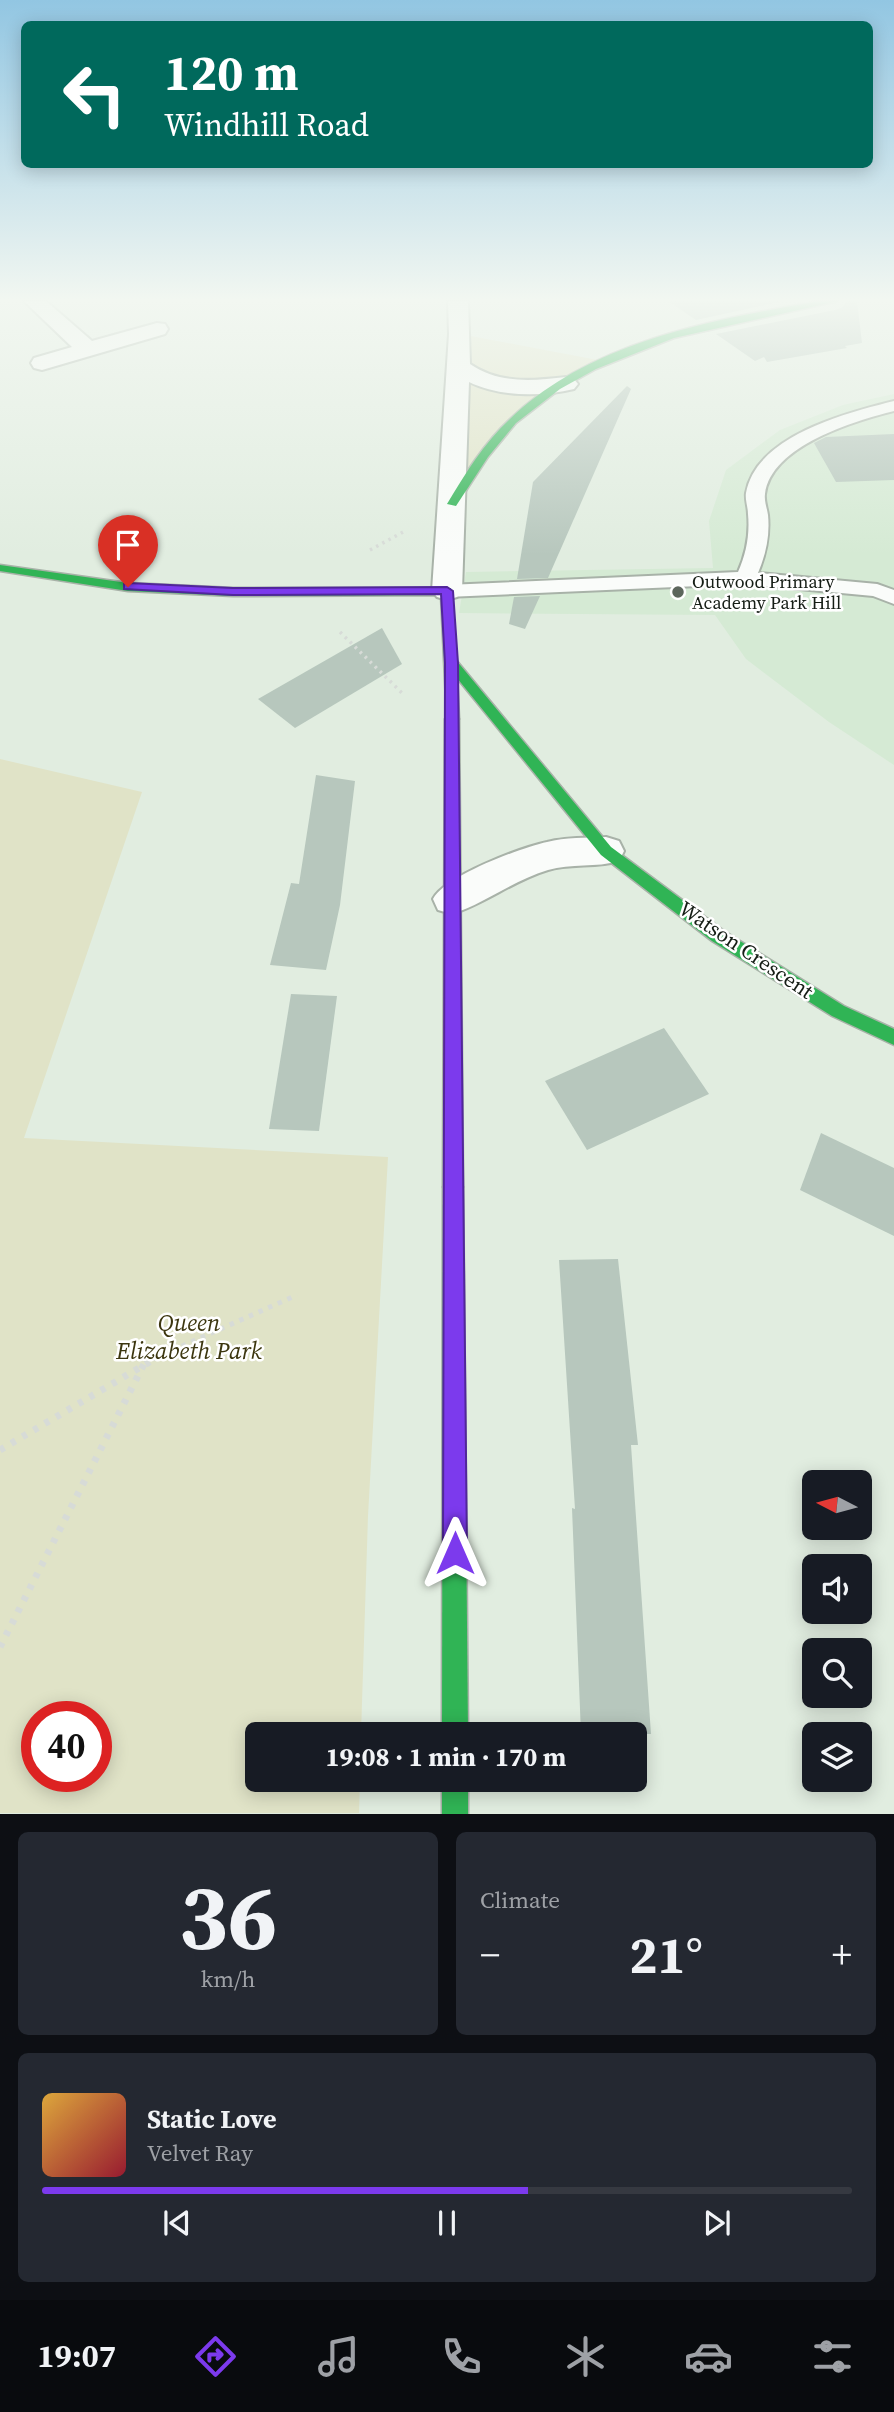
<!DOCTYPE html>
<html lang="en">
<head>
<meta charset="utf-8">
<style>
  :root { --surface:#171b24; --page:#242831; --text:#f1f3f6; --muted:#9ea1a6; --line:#363941; --accent:#7c3aed }
  body { margin:0; font-family:"Source Serif 4",serif; background:var(--page); color:var(--text); height:100vh; display:flex; flex-direction:column; font-size:26px; white-space:nowrap }
  * { box-sizing:border-box; margin:0 }
  p { font-size:23px; color:var(--muted) }
  .icon { flex:none; width:38px; height:38px; fill:none; stroke:currentColor; stroke-width:2; stroke-linecap:round; stroke-linejoin:round }
  .map { position:relative; height:1814px; overflow:hidden }
  .side { display:flex; flex-direction:column; gap:18px; padding:18px; background:#0d0f14; flex:1 }
  .side>* { flex:none }
  .hud { position:absolute; left:21px; top:21px; width:852px; height:147px; border-radius:10px; box-shadow:0 4px 18px #0003; background:#00695c; color:#fff; overflow:hidden }
  .needle { width:46px; rotate:276deg }
  .controls { position:absolute; left:802px; top:1470px; display:grid; gap:14px }
  .controls a { display:grid; place-items:center; width:70px; height:70px; border-radius:10px; background:var(--surface); box-shadow:0 4px 18px #0003; font-size:35px }
  .speed { position:absolute; left:21px; top:1701px; display:flex; gap:14px; font-size:35px; font-weight:700; text-align:center }
  .speed>* { display:grid; place-content:center; width:91px; height:91px; border-radius:50%; background:var(--surface); box-shadow:0 4px 18px #0003; line-height:1 }
  .speed .limit { border:10px solid #d22; background:#fff; color:#111 }
  .pin { position:absolute; display:grid; place-items:center; width:60px; height:60px; color:#fff; margin:-72px -30px; border-radius:50% 50% 50% 0; rotate:-45deg; box-shadow:0 0 7px #0007 }
  .pin .icon { rotate:45deg }
  .me { position:absolute; width:77px; margin:-38px; rotate:0deg; stroke-linejoin:round; filter:drop-shadow(0 0 5px #0008) }
  .turn { display:flex; align-items:center; gap:24px; height:147px; padding:0 28px; font-size:32px }
  .turn .icon { width:91px; height:91px; stroke-width:2.5 }
  .turn b { display:block; font-size:49px; line-height:60px }
  .big { font-size:52px; font-weight:700; line-height:1.1 }
  .side .widget { flex:1; display:flex; flex-direction:column; justify-content:center; gap:10px; min-width:0; padding:0 24px; border-radius:10px; background:var(--page) }
  .side .dial { align-items:center; gap:0 }
  .dial b { font-size:91px; line-height:1 }
  .song { display:flex; align-items:center; gap:21px }
  .cover { width:84px; height:84px; border-radius:10px; background:linear-gradient(135deg,hsl(40 70% 55%),hsl(350 70% 35%)) }
  .played { height:7px; border-radius:4px; background:linear-gradient(90deg,var(--accent) 60%,var(--line) 60%) }
  .keys { display:flex; justify-content:space-around; direction:ltr }
  .heat { display:flex; justify-content:space-between; align-items:center; font-size:38px; direction:ltr }
  .side .tiles { flex:1; display:grid; gap:18px; grid-template-columns:1fr 1fr }
  .widget:last-child { grid-column:span 2 }
  .trip { position:absolute; left:245px; top:1722px; width:402px; height:70px; border-radius:10px; background:var(--surface); box-shadow:0 4px 18px #0003; font-weight:700; line-height:70px; text-align:center }
  .menu { display:flex; height:112px; justify-content:space-around; align-items:center; background:#090b0e; color:var(--muted) }
  .menu .icon { width:49px; height:49px }
  .menu .on { color:var(--accent) }
  .menu b { font-size:32px; color:var(--text) }
  .map>svg:first-child { display:block }
  .built { fill:#d5ead4 }
  .green { fill:#e0e3c7; fill-rule:evenodd }
  .building { fill:#b7c7bd }
  .lines { fill:none; stroke-linecap:round; stroke-linejoin:round }
  .lane-casing { stroke:#a8b2a8; stroke-width:4 }
  .street-casing { stroke:#a8b2a8; stroke-width:4 }
  .fast-casing { stroke:#a8b2a8; stroke-width:3 }
  .slow-casing { stroke:#a8b2a8; stroke-width:3 }
  .path-far2 { stroke:#d7dbd7; stroke-width:3.5; stroke-dasharray:2.5 4.5; stroke-linecap:butt }
  .path-far1 { stroke:#d7dbd7; stroke-width:5; stroke-dasharray:4.5 6; stroke-linecap:butt }
  .path { stroke:#d7dbd7; stroke-width:7; stroke-dasharray:5 8; stroke-linecap:butt }
  .lane { fill:#fafcfa; fill-rule:evenodd }
  .street { fill:#fafcfa; fill-rule:evenodd }
  .fast { fill:#30b455; fill-rule:evenodd }
  .slow { fill:#ff9f0a; fill-rule:evenodd }
  .route { fill:#7c3aed; stroke:#51269a; stroke-width:2 }
  .poi-dot { fill:#5c665c; stroke:#fff; stroke-width:2.5 }
  .labels { text-anchor:middle; stroke-width:5; stroke-linejoin:round; paint-order:stroke }
  .far-poi-label { font-size:18px; fill:#151d15; stroke:#fff; text-anchor:start }
  .street-label { font-size:21px; fill:#151d15; stroke:#fff }
  .near-park-label { font-size:24px; font-style:italic; fill:#3c360f; stroke:#fff }
</style>
</head>
<body>
<div class="map">
<svg width="894" height="1814" viewBox="0 0 894 1814">
  <rect width="100%" height="100%" fill="#e1ede0"/>
  <polygon class="built" points="894,394 894,765 829,722 746,659 715,615 459,613 466,572 713,568 709,521 726,470 780,430 843,405"/>
  <g class="green">
    <polygon points="460,334 608,362 532,405 452,504"/>
    <path d="M0 759 142 792 24 1138 388 1157 368 1516 361 1734H257V1780H360L359 1813H0ZM37 1717H96V1776H37Z"/>
  </g>
  <g class="building">
    <polygon points="668,301 783,301 696,320"/>
    <polygon points="847,301 857,301 862,343 845,346 847,348 767,362 764,357 755,361 716,334 835,310 843,307"/>
    <polygon points="627,386 631,389 548,578 517,579 533,482"/>
    <polygon points="894,434 894,480 836,482 814,443 826,437"/>
    <polygon points="540,596 525,629 509,624 514,597"/>
    <polygon points="382,628 402,664 295,728 258,699"/>
    <polygon points="316,775 355,781 340,905 326,970 270,965 291,883 299,884"/>
    <polygon points="291,994 337,996 319,1131 269,1129"/>
    <polygon points="664,1028 709,1094 587,1150 545,1081"/>
    <polygon points="821,1133 894,1168 894,1236 800,1190"/>
    <polygon points="618,1259 638,1445 631,1445 651,1734 581,1734 572,1508 575,1509 559,1260"/>
  </g>
  <g class="lines">
    <g class="lane-casing">
      <path id="lane" d="M894 401V411C854 421 771 446 765 494 764 501 767 508 768 515 770 536 766 554 758 573L877 584 894 590V604L873 596 745 584 447 597 439 596 436 591 439 586 447 585 738 572C746 554 750 535 748 514 748 507 745 500 746 493 756 436 846 413 894 401Z"/>
    </g>
    <g class="street-casing">
      <g id="street">
        <polygon points="24,301 46,301 92,341 157,323 165,324 168,329 165,334 42,370 34,368 31,363 34,358 72,347"/>
        <path d="M448 301H468L470 364C499 384 532 381 566 377L574 379 578 384 574 389C541 397 500 397 469 382L462 591 457 597 447 600 437 597 432 591 449 334Z"/>
        <path d="M606 837 619 841 624 851 619 861C596 868 571 863 548 870 514 880 486 903 452 914L438 910 433 899C445 876 520 848 547 842 565 837 587 838 606 837Z"/>
      </g>
    </g>
    <g class="fast-casing">
      <g id="fast">
        <path d="M819 301H838L674 338 596 369 560 389 516 423 488 457 456 506 447 504C465 474 484 443 510 419 591 341 713 320 819 301Z"/>
        <polygon points="0,565 128,583 233,588 451,588 456,660 611,847 724,931 844,1006 894,1029 894,1045 832,1016 712,941 601,855 457,678 459,719 457,722 447,722 441,595 233,596 128,591 0,571"/>
        <polygon points="453,1178 460,1181 463,1187 468,1734 442,1734 443,1187 446,1181"/>
        <rect x="442" y="1780" width="26" height="34"/>
      </g>
    </g>
    <g class="slow-casing">
      <polygon id="slow" points="452,714 459,719 463,1187 460,1193 453,1196 446,1193 443,1187 445,719"/>
    </g>
    <g class="path-far2">
      <polyline points="370,550 405,531"/>
      <polyline points="340,632 404,695"/>
    </g>
    <polyline class="path-far1" points="153,1359 297,1295"/>
    <g class="path">
      <polyline points="0,1450 156,1358"/>
      <polyline points="0,1647 144,1364"/>
    </g>
    <use href="#lane" class="lane"/>
    <use href="#street" class="street"/>
    <use href="#fast" class="fast"/>
    <use href="#slow" class="slow"/>
  </g>
  <linearGradient id="sky" x2="0" y2="1"><stop stop-color="#92c6e2"/><stop offset="0.54" stop-color="#f2f7f1"/><stop offset="1" stop-color="#f2f7f1" stop-opacity="0"/></linearGradient>
  <rect width="894" height="555" fill="url(#sky)"/>
  <polygon class="route" points="128,583 233,588 447,587 453,591 458,663 467,1553 463,1561 455,1565 447,1561 443,1553 445,663 441,594 233,595 124,589 124,584"/>
  <circle class="poi-dot" cx="678" cy="592" r="7"/>
  <g class="labels">
    <g class="far-poi-label">
      <text x="692" y="588">Outwood Primary<tspan x="692" dy="21">Academy Park Hill</tspan></text>
    </g>
    <g class="street-label">
      <text transform="translate(746 950) rotate(34)" y="7">Watson Crescent</text>
    </g>
    <g class="near-park-label">
      <text x="189" y="1331">Queen<tspan x="189" dy="28">Elizabeth Park</tspan></text>
    </g>
  </g>
</svg>
<div class="controls">
<a><svg class="needle" viewBox="-14 -14 28 28"><path d="M0-13l5 13h-10z" fill="#e53935"/><path d="M0 13l5-13h-10z" fill="#9ea1a6"/></svg></a>
<a><svg class="icon" aria-label="sound" viewBox="0 0 24 24"><path d="M4 9h4l5-4v14l-5-4H4zM17 9q2 3 0 6"/></svg></a>
<a><svg class="icon" aria-label="search" viewBox="0 0 24 24"><circle cx="10" cy="10" r="6"/><path d="M15 15l6 6"/></svg></a>
<a><svg class="icon" aria-label="layers" viewBox="0 0 24 24"><path d="M12 4l9 5-9 5-9-5zM3 14l9 5 9-5"/></svg></a>
</div>
<div class="speed"><div class="limit">40</div></div>
<div class="pin" style="left:128px;top:587px;background:#d93025"><svg class="icon" aria-label="arrive" viewBox="0 0 24 24"><path d="M6 21V4h12l-3 4 3 4H6"/></svg></div>
<svg class="me" style="left:455px;top:1553px" viewBox="-20 -20 40 40"><path d="M0-17L14 15 0 8-14 15z" fill="#7c3aed" stroke="#fff" stroke-width="4"/></svg>
<div class="trip">19:08 · 1 min · 170 m</div>
<div class="hud">
<div class="turn"><svg class="icon" aria-label="left" viewBox="0 0 24 24"><path d="M17 20v-9H6M10 6l-5 5 5 5"/></svg><div><b>120 m</b>Windhill Road</div></div>
</div>
</div>
<section class="side">
<div class="tiles">
<div class="widget dial"><b>36</b><p>km/h</p></div>
<div class="widget"><p>Climate</p>
<div class="heat"><a>−</a><b class="big">21°</b><a>+</a></div>
</div>
<div class="widget">
<div class="song"><i class="cover"></i><div><b>Static Love</b><p>Velvet Ray</p></div></div>
<div class="played"></div>
<div class="keys"><svg class="icon" aria-label="previous" viewBox="0 0 24 24"><path d="M18 5L8 12l10 7zM5 5v14"/></svg><svg class="icon" aria-label="pause" viewBox="0 0 24 24"><path d="M8 5v14M16 5v14"/></svg><svg class="icon" aria-label="next" viewBox="0 0 24 24"><path d="M6 5l10 7-10 7zM19 5v14"/></svg></div>
</div>
</div>
</section>
<nav class="menu">
<b>19:07</b>
<svg class="icon on" aria-label="directions" viewBox="0 0 24 24"><path d="M12 3l9 9-9 9-9-9zM9 14v-3h6M13 9l2 2-2 2"/></svg>
<svg class="icon" aria-label="music" viewBox="0 0 24 24"><path d="M9 18V5l10-2v13"/><circle cx="6" cy="18" r="3"/><circle cx="16" cy="16" r="3"/></svg>
<svg class="icon" aria-label="phone" viewBox="0 0 24 24"><path d="M5 4h4l2 5-3 2q2 4 5 5l2-3 5 2v4C11 20 4 13 5 4z"/></svg>
<svg class="icon" aria-label="climate" viewBox="0 0 24 24"><path d="M12 3v18M4 7l16 10M4 17L20 7"/></svg>
<svg class="icon" aria-label="car" viewBox="0 0 24 24"><path d="M5 17H2v-5l4-1 3-4h7l3 4 3 1v5h-3M9 17h6M6 11h13"/><circle cx="7" cy="17" r="2"/><circle cx="17" cy="17" r="2"/></svg>
<svg class="icon" aria-label="filters" viewBox="0 0 24 24"><path d="M4 7h16M4 17h16"/><circle cx="9" cy="7" r="2"/><circle cx="15" cy="17" r="2"/></svg>
</nav>
</body>
</html>
